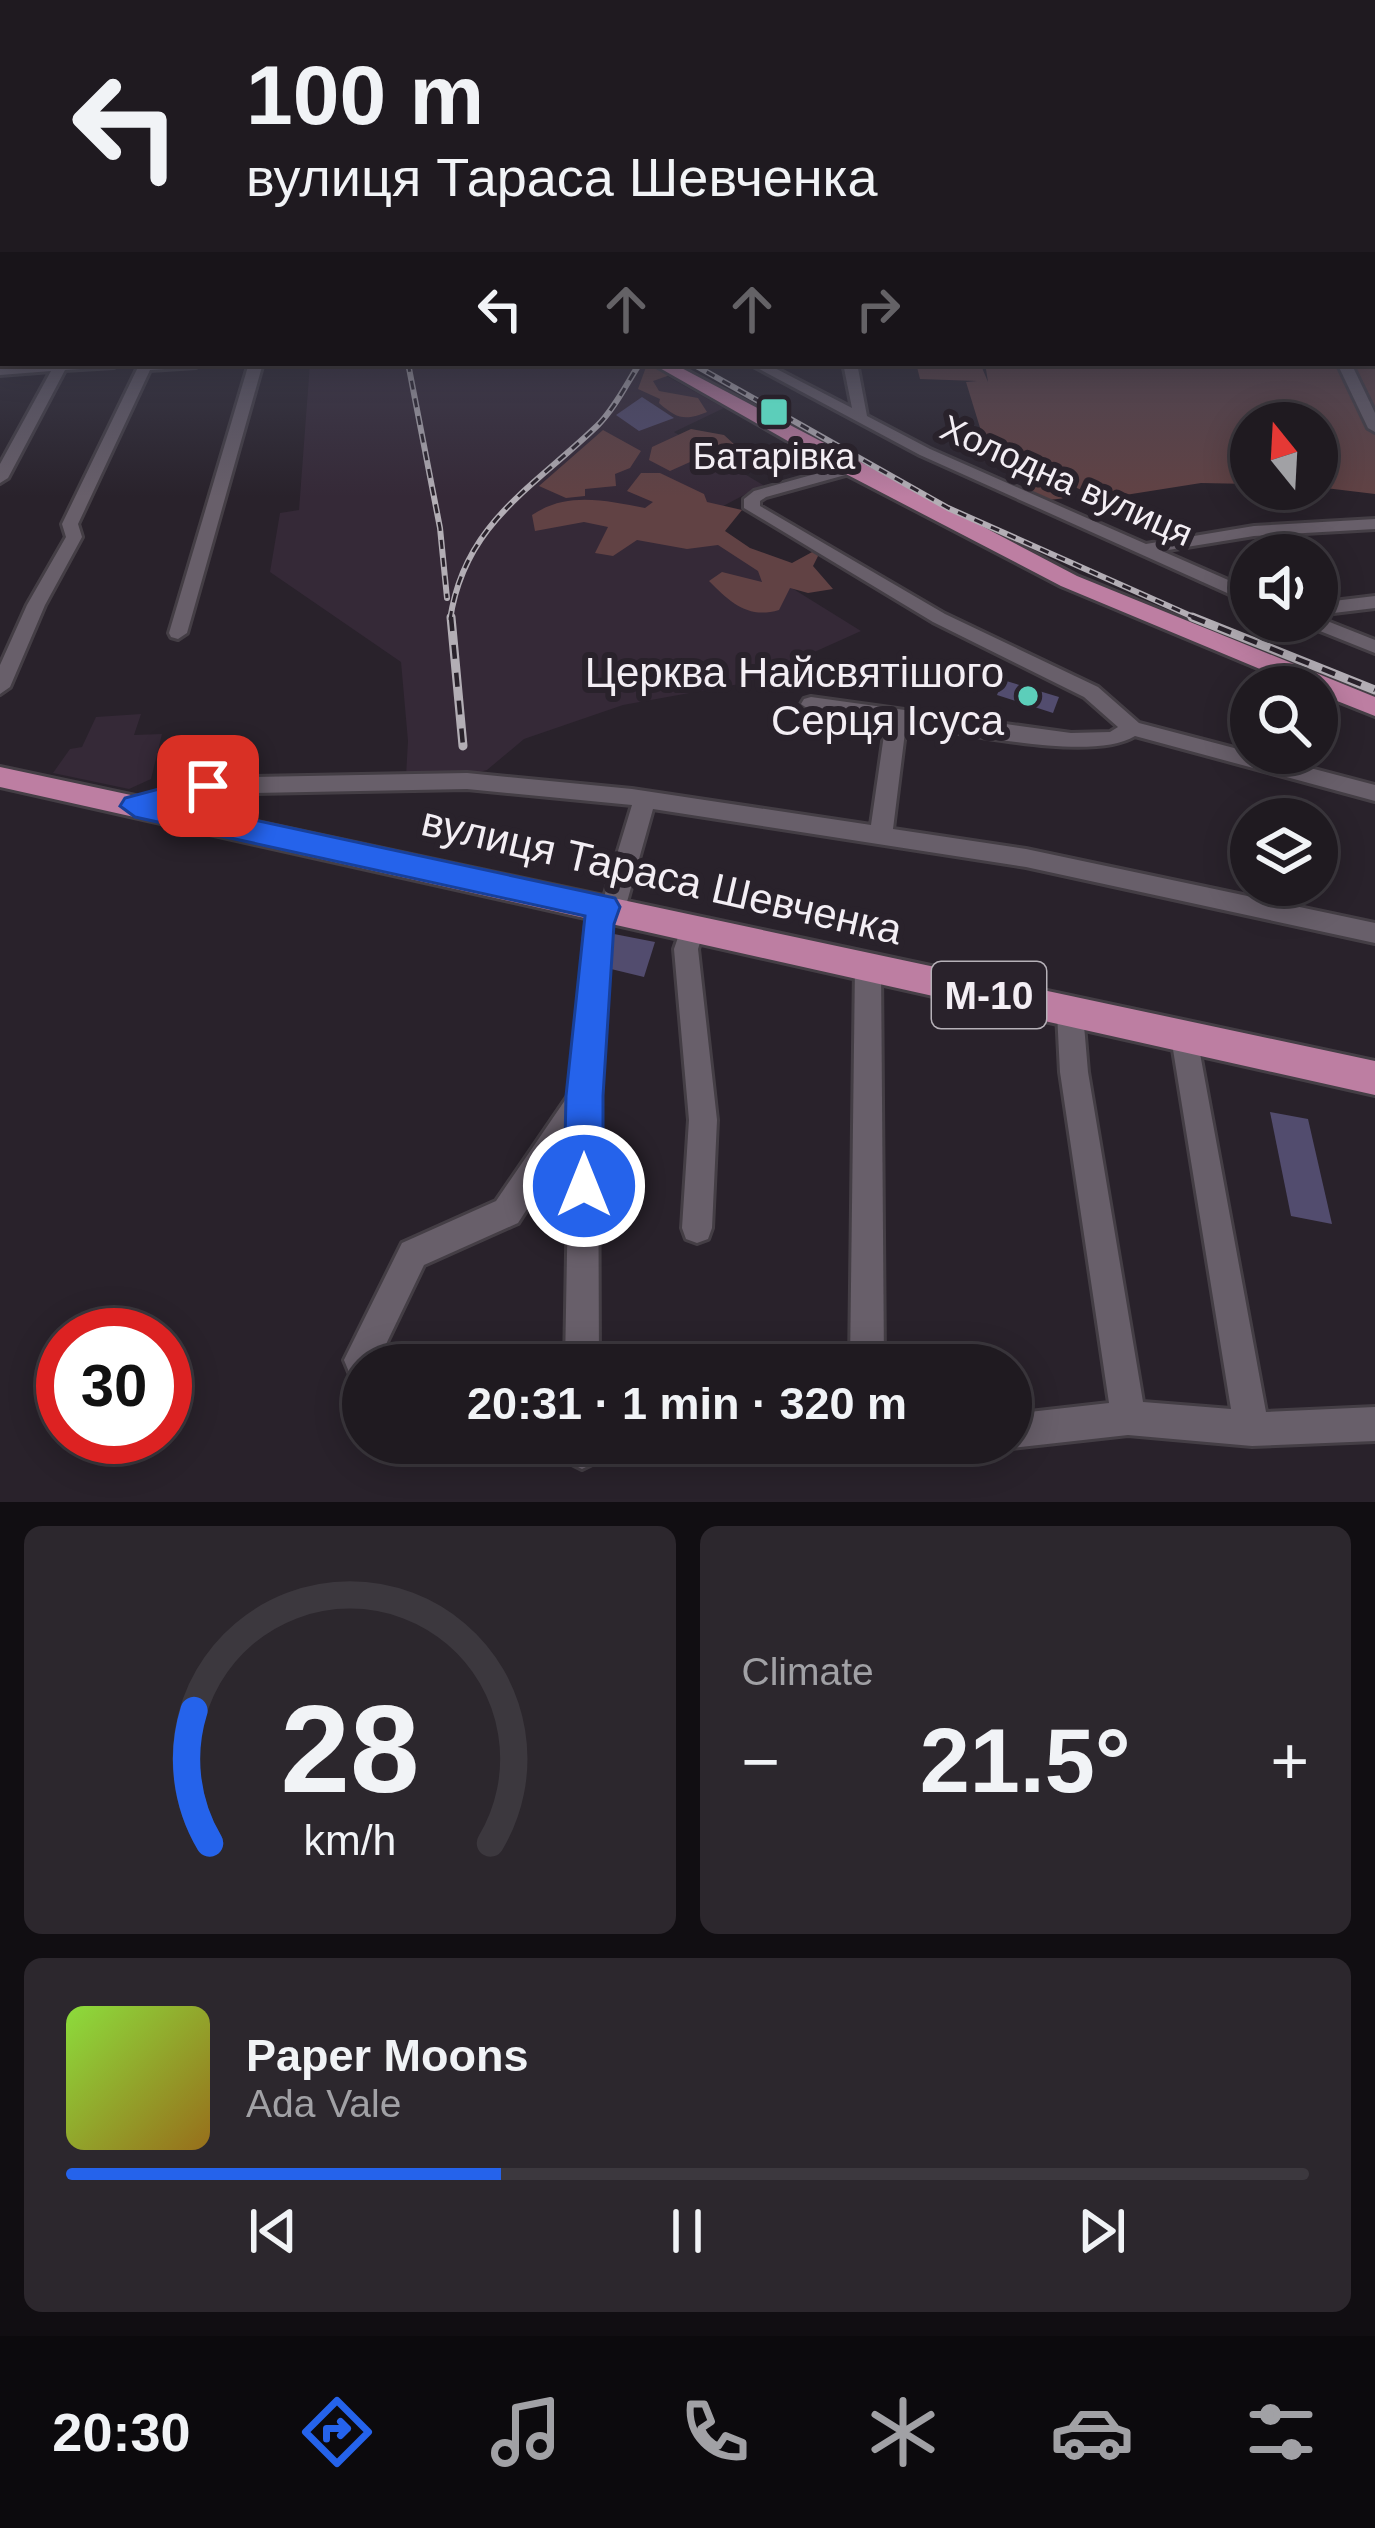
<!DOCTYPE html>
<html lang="en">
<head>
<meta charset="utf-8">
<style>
  :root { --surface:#1f1a20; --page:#2c272d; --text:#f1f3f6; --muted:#a1a1a5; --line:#3c383e; --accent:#2563eb }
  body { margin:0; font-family:Arial,sans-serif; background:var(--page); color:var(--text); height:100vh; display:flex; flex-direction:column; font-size:45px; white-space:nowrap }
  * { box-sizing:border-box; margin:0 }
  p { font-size:39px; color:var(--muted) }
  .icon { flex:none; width:66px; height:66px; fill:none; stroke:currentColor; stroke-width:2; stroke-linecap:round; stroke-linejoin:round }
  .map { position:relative; height:1502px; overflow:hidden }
  .drawer { display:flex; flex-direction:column; gap:24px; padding:24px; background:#110e12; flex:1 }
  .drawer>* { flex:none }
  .top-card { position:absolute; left:0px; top:0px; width:1377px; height:366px; box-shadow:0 6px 30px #0003,0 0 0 3px var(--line); background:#1f1a20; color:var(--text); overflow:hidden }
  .needle { width:78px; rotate:342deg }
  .buttons { position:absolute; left:1230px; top:402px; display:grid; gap:24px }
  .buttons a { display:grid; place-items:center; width:108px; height:108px; border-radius:50%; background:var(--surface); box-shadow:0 6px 30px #0003,0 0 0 3px var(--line); font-size:60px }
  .speed { position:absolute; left:36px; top:1308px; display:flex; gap:24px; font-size:60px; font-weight:700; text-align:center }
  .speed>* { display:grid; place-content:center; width:156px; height:156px; border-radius:50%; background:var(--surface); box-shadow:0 6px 30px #0003,0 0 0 3px var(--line); line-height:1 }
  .speed .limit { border:18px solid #d22; background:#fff; color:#111 }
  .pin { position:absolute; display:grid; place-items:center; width:102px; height:102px; color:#fff; margin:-51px; border-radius:24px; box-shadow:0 6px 18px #0006 }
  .me { position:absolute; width:132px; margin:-66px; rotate:0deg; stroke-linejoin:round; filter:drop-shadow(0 0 9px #0008) }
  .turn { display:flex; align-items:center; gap:42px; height:252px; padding:0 48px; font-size:54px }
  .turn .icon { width:156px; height:156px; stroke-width:2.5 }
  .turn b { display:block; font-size:84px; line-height:102px }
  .lanes { display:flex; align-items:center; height:114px; padding:0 48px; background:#0003; justify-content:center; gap:60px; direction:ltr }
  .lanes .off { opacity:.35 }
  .big { font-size:90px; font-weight:600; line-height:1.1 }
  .drawer .card { flex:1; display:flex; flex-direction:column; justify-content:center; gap:18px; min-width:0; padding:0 42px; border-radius:18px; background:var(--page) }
  .drawer .dial { align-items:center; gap:0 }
  .dial svg { height:312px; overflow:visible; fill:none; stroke:var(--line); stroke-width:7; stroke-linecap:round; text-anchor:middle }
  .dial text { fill:var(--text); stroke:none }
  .song { display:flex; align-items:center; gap:36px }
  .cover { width:144px; height:144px; border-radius:18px; background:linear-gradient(135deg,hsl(90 70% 55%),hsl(40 70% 35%)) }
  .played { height:12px; border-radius:6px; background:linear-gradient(90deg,var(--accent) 35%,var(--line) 35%) }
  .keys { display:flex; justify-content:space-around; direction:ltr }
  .heat { display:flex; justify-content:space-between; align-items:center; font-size:66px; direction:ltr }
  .drawer .tiles { flex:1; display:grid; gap:24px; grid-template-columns:1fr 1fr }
  .card:last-child { grid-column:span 2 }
  .trip { position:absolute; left:342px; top:1344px; width:690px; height:120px; border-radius:60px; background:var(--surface); box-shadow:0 6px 30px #0003,0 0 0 3px var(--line); font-weight:600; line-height:120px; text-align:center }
  .dock { display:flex; height:192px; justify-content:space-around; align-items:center; background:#0c0a0d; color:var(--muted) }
  .dock .icon { width:84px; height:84px }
  .dock .on { color:var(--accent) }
  .dock b { font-size:54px; color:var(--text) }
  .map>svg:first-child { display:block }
  .built { fill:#352937 }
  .green { fill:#614244 }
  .building { fill:#524c6e }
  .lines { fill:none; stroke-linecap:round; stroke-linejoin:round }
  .minor-casing { stroke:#443e45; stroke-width:6 }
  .major-casing { stroke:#443e45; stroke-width:6 }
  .minor { fill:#685f6a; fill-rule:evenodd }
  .major { fill:#bd7ea2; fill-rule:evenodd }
  .rail-far1-casing { stroke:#b3aeb5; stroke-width:6 }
  .rail-casing { stroke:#b3aeb5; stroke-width:9 }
  .rail-far1 { stroke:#29222b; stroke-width:3; stroke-dasharray:9; stroke-linecap:butt }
  .rail { stroke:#29222b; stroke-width:4.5; stroke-dasharray:14; stroke-linecap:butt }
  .route { fill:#2563eb; stroke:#184099; stroke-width:3 }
  .poi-dot { fill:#5cceba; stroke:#29222b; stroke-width:4.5 }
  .labels { text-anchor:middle; stroke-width:12; stroke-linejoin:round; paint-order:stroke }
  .far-poi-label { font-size:36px; fill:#f3eef4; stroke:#29222b }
  .far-street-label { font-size:36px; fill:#f3eef4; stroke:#29222b }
  .shield { fill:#29222b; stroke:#b6b1b8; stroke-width:3 }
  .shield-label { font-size:39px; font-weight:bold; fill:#f3eef4 }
  .poi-label { font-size:42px; fill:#f3eef4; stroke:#29222b; text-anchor:end }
  .street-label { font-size:42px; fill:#f3eef4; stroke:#29222b }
</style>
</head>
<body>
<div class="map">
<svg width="1375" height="1502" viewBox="0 0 1375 1502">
  <rect width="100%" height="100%" fill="#29222b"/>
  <g class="built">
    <polygon points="310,363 643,363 724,408 674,432 763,485 689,524 861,631 745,683 623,705 524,739 487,770 459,777 406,776 408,741 401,662 270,572 280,513 299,510"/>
    <polygon points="141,714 134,735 162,734 151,779 129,789 53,773 70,749 82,747 96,717"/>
  </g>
  <g class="green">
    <polygon points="1375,287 1375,494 1317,487 1317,423 1251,423 1251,484 1201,483 1100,499 1050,475 1067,498 1039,501 1010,464 1020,461 985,444 966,382 977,381 920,379 916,363 980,363 988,382 985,363 1374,363"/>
    <path d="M654 363 673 374 653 381 659 391 698 398 707 412C685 421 677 419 659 403L660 399 638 389 646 367Z"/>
    <polygon points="691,429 724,435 735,445 734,457 718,462 699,458 670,471 649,460 652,447"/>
    <polygon points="603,430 641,451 630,468 615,474 616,486 585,489 585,496 566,498 539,486"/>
    <path d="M641 473H660L704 494 707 502 742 510 725 531 750 548 792 563 814 551 819 554 813 566 833 589 808 593 790 588 779 610C748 619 731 603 709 581L722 572 762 582 758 571 718 545 687 549 637 540 613 556 595 553 608 527 584 522 535 531 532 515C568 491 606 501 645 508L653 502 627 491Z"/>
  </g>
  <g class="building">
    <polygon points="642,397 674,418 639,431 616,415"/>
    <polygon points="1003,680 1059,697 1053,713 997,695"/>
    <polygon points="614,934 655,942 644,977 611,969"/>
    <polygon points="1270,1112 1308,1119 1332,1224 1291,1216"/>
  </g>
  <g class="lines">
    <g class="minor-casing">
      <g id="minor">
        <polygon points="57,363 121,363 114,367 65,370 8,478 0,483 0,464 51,371 0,375 0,367"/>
        <polygon points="140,363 203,363 196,367 150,370 78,524 82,537 45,605 10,687 0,694 0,665 27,605 66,537 62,524"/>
        <polygon points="249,363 263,363 187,633 178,639 171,637 169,633"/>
        <polygon points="748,363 765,363 852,408 843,363 857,363 867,416 930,449 1146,544 1254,526 1375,519 1375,529 1254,536 1162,551 1251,590 1251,602 1245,601 920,455"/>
        <polygon points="1337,363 1351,363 1375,413 1375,432 1368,428"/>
        <path d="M851 464 859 469 856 472 766 497 760 501V506L945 614 1098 687 1139 723 1375 785V801L1135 736C1091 763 960 732 906 724L893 829 1026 849 1375 923V943L1026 867 653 809 625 909 610 924 598 1096 599 1365H565L569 1144 518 1223 424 1265 376 1365H363L361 1377 349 1372 344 1360 402 1243 496 1201 570 1093 586 924 595 900 604 897 632 805 467 789 208 794 135 814 127 812 124 806 127 800 208 778 467 773 632 789 871 825 886 721 811 711 801 704 804 699 811 697 1071 733 1110 732 1118 727 1084 697 933 622 744 508V499L754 491Z"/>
        <polygon points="1375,596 1375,608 1317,615 1317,603"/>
        <polygon points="1317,617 1375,640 1375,653 1305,625 1303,621 1317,621"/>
        <polygon points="693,917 702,920 705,927 698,949 717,1120 712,1228 708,1239 697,1243 686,1239 682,1228 689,1120 674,949 684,920"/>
        <polygon points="868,956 877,959 881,967 884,1365 850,1365 855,967 859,959"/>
        <polygon points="1070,1001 1079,1005 1083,1013 1088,1072 1143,1402 1231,1409 1171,1037 1175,1028 1184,1025 1193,1028 1197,1037 1266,1412 1375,1407 1375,1441 1252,1446 1128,1435 1011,1448 999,1443 1011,1443 1011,1414 1109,1403 1060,1072 1057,1013 1061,1005"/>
        <polygon points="565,1443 599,1443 594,1463 582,1469 570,1463"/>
      </g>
    </g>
    <g class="major-casing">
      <g id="major">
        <polygon points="651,363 672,363 1077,576 1375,697 1375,716 1317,693 1317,687 1303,687 1061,586 844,473"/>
        <polygon points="0,767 1375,1061 1375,1095 0,787"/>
      </g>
    </g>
    <use href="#minor" class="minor"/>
    <use href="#major" class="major"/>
    <g class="rail-far1-casing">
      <g id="rail-far1">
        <polyline points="408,363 440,528 447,598"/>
        <polyline points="691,363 948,508 1200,620"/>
        <path d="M450 620C464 523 533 488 598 425 615 408 627 383 640 363"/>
      </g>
    </g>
    <g class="rail-casing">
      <g id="rail">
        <polyline points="451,617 463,746"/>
        <polyline points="1192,617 1375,690"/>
      </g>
    </g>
    <use href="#rail-far1" class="rail-far1"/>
    <use href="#rail" class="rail"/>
  </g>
  <linearGradient id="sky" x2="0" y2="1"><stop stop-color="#171318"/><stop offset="0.58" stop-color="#434455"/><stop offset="1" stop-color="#434455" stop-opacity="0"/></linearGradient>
  <rect width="1375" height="497" fill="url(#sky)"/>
  <polygon class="route" points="208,776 222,786 218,794 180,804 615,898 620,907 614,924 603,1096 603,1186 597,1200 584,1205 570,1200 564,1186 566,1096 585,916 135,817 120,806 125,798"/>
  <g class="poi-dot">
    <rect x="759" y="397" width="30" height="30" rx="6"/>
    <circle cx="1028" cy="696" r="12"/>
  </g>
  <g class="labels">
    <g class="far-poi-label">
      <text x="774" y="469">Батарівка</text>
    </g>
    <g class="far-street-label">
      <text transform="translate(1067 480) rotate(24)" y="13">Холодна вулиця</text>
    </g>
    <rect class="shield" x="932" y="962" width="114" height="66" rx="9"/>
    <g class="shield-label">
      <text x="989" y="1009">М-10</text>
    </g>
    <g class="poi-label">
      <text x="1004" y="687">Церква Найсвятішого<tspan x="1004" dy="48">Серця Ісуса</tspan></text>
    </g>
    <g class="street-label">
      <text transform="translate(662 875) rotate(13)" y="15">вулиця Тараса Шевченка</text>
    </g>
  </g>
</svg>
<div class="buttons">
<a><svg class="needle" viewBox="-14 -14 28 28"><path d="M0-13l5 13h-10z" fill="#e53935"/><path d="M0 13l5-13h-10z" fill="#a1a1a5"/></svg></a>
<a><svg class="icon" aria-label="sound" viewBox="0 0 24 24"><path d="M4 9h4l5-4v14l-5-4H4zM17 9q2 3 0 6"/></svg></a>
<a><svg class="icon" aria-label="search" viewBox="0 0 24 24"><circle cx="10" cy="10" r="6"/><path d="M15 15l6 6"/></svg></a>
<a><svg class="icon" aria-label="layers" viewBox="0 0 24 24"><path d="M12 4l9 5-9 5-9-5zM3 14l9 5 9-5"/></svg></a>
</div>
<div class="speed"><div class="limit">30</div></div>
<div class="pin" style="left:208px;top:786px;background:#d93025"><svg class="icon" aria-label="arrive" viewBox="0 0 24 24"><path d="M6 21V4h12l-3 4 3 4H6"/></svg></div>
<svg class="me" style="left:584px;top:1186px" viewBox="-20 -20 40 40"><circle r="17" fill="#2563eb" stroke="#fff" stroke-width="3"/><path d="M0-11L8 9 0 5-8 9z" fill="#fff"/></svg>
<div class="trip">20:31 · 1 min · 320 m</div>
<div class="top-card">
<div class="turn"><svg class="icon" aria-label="left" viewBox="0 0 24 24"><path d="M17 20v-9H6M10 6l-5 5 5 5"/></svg><div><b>100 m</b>вулиця Тараса Шевченка</div></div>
<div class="lanes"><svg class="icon" aria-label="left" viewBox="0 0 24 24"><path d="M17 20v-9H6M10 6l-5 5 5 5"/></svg><svg class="icon off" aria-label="ahead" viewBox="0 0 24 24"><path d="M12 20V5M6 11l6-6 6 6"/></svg><svg class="icon off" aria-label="ahead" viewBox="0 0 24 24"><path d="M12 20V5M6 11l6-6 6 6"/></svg><svg class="icon off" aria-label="right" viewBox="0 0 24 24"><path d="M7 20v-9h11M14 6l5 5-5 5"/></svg></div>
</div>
</div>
<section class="drawer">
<div class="tiles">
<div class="card dial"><svg viewBox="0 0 100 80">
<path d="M14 69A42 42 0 1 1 86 69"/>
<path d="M14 69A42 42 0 0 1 10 35" stroke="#2563eb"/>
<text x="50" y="56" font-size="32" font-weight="700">28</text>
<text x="50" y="72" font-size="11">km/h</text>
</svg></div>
<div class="card"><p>Climate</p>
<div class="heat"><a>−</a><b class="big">21.5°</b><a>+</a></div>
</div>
<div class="card">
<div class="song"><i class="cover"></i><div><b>Paper Moons</b><p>Ada Vale</p></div></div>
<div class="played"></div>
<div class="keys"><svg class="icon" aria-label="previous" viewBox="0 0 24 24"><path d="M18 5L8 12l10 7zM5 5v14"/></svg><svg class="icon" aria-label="pause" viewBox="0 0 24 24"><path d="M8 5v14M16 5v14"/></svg><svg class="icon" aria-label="next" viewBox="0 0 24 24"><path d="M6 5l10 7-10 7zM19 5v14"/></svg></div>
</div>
</div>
</section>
<nav class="dock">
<b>20:30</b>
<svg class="icon on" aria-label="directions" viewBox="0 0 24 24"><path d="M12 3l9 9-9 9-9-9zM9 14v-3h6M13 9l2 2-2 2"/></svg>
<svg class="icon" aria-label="music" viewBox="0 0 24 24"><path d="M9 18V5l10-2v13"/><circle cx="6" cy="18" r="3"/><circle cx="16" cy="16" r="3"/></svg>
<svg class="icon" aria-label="phone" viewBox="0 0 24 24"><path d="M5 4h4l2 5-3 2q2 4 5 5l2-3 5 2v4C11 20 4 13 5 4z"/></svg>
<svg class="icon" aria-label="climate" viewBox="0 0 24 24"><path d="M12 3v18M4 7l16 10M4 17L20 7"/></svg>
<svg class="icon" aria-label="car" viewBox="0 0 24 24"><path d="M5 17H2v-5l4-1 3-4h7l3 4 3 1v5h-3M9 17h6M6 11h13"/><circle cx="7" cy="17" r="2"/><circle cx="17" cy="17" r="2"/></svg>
<svg class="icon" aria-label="filters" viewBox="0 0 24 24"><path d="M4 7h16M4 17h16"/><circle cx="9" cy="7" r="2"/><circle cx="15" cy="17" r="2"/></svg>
</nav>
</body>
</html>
